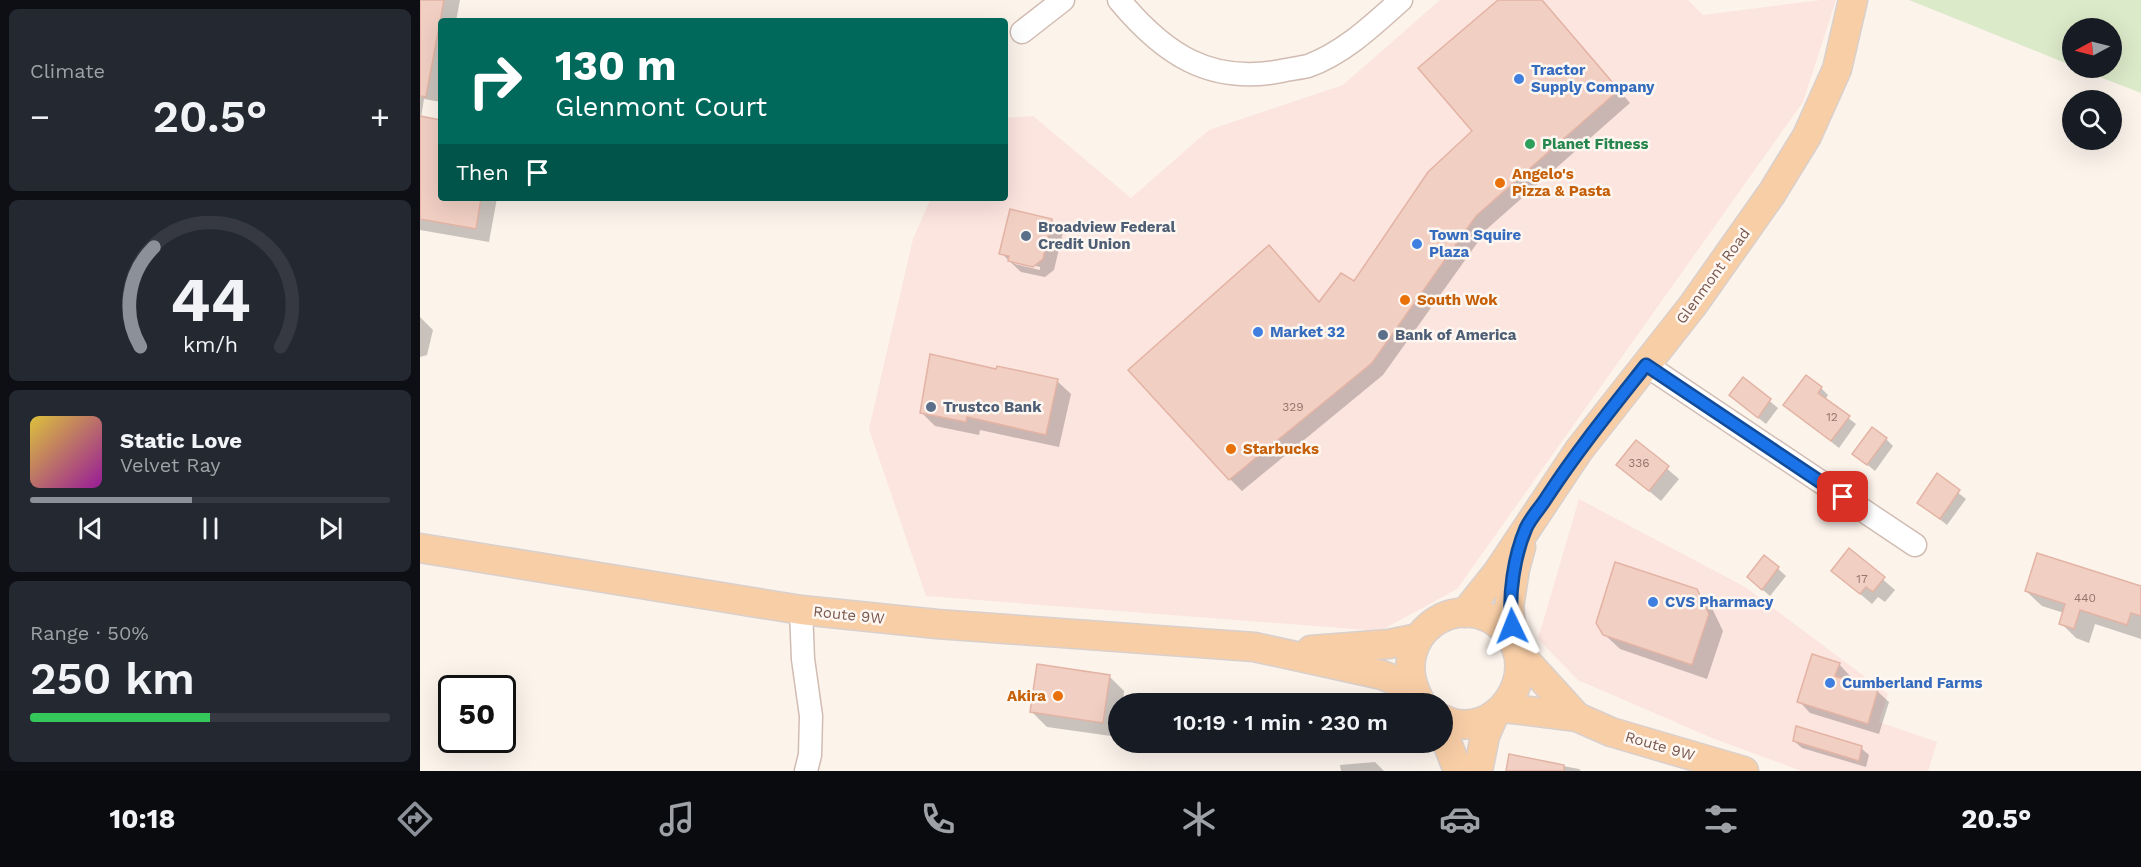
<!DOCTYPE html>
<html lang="en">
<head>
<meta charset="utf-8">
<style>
  :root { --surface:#171b24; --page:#242831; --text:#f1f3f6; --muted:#9ea1a6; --line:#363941; --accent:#8c9099 }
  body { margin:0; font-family:"Work Sans",sans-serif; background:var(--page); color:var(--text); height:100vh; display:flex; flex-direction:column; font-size:22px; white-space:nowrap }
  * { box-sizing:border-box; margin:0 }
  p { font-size:20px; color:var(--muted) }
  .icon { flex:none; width:33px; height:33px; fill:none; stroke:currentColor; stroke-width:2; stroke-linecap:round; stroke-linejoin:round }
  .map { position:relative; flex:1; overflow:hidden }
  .side { display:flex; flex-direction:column; gap:9px; padding:9px; background:#0d0f14; width:420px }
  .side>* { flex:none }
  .hud { position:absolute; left:18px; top:18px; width:570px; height:183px; border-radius:6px; box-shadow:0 6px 24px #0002; background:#00695c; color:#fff; overflow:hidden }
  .needle { width:39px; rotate:263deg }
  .buttons { position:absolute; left:1642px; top:18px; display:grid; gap:12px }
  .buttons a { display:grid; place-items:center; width:60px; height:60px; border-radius:50%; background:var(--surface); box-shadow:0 6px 24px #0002; font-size:30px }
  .speed { position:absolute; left:18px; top:675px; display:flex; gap:12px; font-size:30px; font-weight:700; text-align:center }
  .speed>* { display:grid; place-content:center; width:78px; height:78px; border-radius:50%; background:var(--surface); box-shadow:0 6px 24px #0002; line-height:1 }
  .speed .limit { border:3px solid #111; border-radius:9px; background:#fff; color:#111 }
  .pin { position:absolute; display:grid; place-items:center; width:51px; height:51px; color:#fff; margin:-26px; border-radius:12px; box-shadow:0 3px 9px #0006 }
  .me { position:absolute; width:66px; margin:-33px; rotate:358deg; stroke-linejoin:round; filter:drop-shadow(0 0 4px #0008) }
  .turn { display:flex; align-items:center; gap:21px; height:126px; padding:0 18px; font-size:27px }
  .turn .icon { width:78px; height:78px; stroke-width:2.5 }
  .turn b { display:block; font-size:42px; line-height:51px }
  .then { display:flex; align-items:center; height:57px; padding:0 18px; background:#0003; gap:12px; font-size:22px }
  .big { font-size:45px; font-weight:600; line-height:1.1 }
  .side .widget { flex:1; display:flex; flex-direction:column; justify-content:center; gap:9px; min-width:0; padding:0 21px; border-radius:9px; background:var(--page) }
  .side .dial { align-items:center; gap:0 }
  .dial svg { height:156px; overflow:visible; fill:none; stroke:var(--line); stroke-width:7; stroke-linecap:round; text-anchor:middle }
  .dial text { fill:var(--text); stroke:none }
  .song { display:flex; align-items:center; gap:18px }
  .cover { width:72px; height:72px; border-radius:9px; background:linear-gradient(135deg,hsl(50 70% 55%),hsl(300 70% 35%)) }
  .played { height:6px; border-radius:3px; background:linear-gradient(90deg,var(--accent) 45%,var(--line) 45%) }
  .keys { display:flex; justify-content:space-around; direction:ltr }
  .heat { display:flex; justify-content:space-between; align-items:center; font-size:33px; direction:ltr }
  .charge { height:9px; border-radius:4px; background:linear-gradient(90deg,#34c759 50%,var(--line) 0) }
  .trip { position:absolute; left:688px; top:693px; width:345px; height:60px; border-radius:30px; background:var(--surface); box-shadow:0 6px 24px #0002; font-weight:600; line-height:60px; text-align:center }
  .tab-bar { display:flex; height:96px; justify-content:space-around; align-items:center; background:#090b0e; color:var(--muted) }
  .tab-bar .icon { width:42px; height:42px }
  .tab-bar .current { color:var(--accent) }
  .tab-bar b { font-size:27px; color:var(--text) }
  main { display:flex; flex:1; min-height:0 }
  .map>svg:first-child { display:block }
  .commercial { fill:#fce4df }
  .green { fill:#dbeac9 }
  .shadow { fill:#0003; fill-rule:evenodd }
  .building { fill:#f1cfc3; stroke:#e3b3a4; stroke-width:1.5 }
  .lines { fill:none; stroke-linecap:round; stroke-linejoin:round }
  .minor-casing { stroke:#d1bcb2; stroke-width:25 }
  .major-casing { stroke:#d9d0cd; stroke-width:31 }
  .minor { stroke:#fff; stroke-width:22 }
  .major { stroke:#f8cea6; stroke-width:28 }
  .route-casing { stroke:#114b97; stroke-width:15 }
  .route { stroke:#1a73e8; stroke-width:10 }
  .shop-dot { fill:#3f7fe0; stroke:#fef7f1; stroke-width:2 }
  .leisure-dot { fill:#2e9e5b; stroke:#fef7f1; stroke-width:2 }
  .food-dot { fill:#e8710a; stroke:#fef7f1; stroke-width:2 }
  .service-dot { fill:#5c6f8a; stroke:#fef7f1; stroke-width:2 }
  .labels { text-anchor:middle; stroke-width:5; stroke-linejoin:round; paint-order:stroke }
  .number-label { font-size:12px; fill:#96756b }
  .shop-label { font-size:15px; font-weight:bold; fill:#366cbe; stroke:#fef7f1; text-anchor:start }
  .leisure-label { font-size:15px; font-weight:bold; fill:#27864d; stroke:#fef7f1; text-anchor:start }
  .food-label { font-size:15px; font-weight:bold; fill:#c56008; stroke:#fef7f1; text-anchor:start }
  .service-label { font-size:15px; font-weight:bold; fill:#4e5e75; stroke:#fef7f1; text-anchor:start }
  .street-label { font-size:15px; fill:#77574e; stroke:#fef7f1 }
</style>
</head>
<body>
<main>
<section class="side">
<div class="widget"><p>Climate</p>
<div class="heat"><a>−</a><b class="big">20.5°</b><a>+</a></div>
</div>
<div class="widget dial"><svg viewBox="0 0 100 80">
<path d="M14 69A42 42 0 1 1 86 69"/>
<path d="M14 69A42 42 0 0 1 21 18" stroke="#8c9099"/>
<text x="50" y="56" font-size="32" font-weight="700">44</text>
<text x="50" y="72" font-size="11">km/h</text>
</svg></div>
<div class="widget">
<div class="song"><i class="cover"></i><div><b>Static Love</b><p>Velvet Ray</p></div></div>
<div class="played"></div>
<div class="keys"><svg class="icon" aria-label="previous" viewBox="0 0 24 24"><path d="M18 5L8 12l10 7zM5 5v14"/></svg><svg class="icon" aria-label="pause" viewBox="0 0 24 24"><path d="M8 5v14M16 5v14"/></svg><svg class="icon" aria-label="next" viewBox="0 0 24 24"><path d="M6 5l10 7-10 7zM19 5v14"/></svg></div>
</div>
<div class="widget"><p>Range · 50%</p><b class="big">250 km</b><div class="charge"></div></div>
</section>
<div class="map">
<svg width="1721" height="771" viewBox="0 0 1721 771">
  <rect width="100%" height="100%" fill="#fcf3eb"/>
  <g class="commercial">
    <polygon points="1020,0 1268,0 1283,15 1401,0 1416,0 1383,102 1037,589 960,631 506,596 449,429 493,239 511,198 585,198 585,118 613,116 711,198 789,130 923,85"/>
    <polygon points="1159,499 1325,587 1468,694 1459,722 1517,742 1508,771 1382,771 1292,738 1158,680 1118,639"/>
  </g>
  <polygon class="green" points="1489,0 1721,0 1721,93 1657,68 1692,68 1692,28 1653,28 1653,66"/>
  <g class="shadow">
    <polygon points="0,0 40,0 36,21 21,21 21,102 4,99 1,118 21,122 21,198 77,198 69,242 0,230"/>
    <polygon points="1080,0 1122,0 1210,103 1068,228 963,375 822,491 810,479 900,303 935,283 1054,132"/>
    <path d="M632 220 643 232 634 270 625 277 601 272 581 253ZM591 260 620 267V270L595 264Z"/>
    <polygon points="0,317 13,330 7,355 0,357"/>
    <polygon points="577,371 637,381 651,394 639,447 560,430 559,435 515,426 502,413"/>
    <polygon points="1323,379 1358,408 1346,424 1318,402"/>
    <polygon points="1401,388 1408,395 1405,400 1436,424 1419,448 1365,405"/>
    <polygon points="1466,439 1473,446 1455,471 1434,454"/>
    <polygon points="1216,442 1259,479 1241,501 1198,465"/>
    <polygon points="1517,476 1546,499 1527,525 1499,503"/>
    <polygon points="1429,550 1475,590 1465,602 1458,597 1452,604 1413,571"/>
    <polygon points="1345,557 1366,576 1350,596 1337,585"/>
    <polygon points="1721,587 1721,639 1675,624 1669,643 1656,638 1641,623 1644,613 1622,606 1606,591"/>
    <polygon points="1276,590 1291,606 1303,631 1287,679 1200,649 1184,634"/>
    <polygon points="1419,664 1430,676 1428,682 1457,691 1469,702 1459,734 1390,713 1379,701"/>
    <polygon points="689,676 704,691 703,704 699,704 698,737 627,727 612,712"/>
    <polygon points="1374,741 1441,748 1449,755 1446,767 1382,748"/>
    <polygon points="1090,756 1159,769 1161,771 1089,771"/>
    <polygon points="955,762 964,771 921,771 920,765"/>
  </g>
  <g class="building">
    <polygon points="0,0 24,0 6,97 0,96"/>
    <polygon points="1078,0 1122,0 1199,90 1056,216 952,363 809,480 708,370 849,245 899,302 921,273 934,281 1008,172 1052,131 998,68"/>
    <polygon points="0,116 21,120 21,198 61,198 56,229 0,219"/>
    <polygon points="590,209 632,219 623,259 613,267 588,261 589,256 579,254"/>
    <polygon points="510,354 576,369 577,366 638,379 626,435 547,417 546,422 500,413"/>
    <polygon points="1386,375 1402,387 1398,393 1430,416 1411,441 1363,405"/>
    <polygon points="1323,377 1351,399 1338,418 1309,395"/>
    <polygon points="1452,427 1467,438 1447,465 1432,454"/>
    <polygon points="1216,440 1249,466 1229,491 1196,465"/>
    <polygon points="1517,473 1540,490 1520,519 1497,503"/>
    <polygon points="1429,548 1465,577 1453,592 1446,587 1440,594 1411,571"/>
    <polygon points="1617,553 1721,586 1721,616 1711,613 1707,625 1660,610 1654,629 1639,624 1645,604 1605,591"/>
    <polygon points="1344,555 1359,567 1342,590 1327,577"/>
    <polygon points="1195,562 1277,589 1289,614 1272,665 1183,635 1176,623"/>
    <polygon points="1392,654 1420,663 1415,676 1458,690 1448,724 1377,702"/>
    <polygon points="617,664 690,675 683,723 610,712"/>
    <polygon points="1376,726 1442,746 1439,761 1373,741"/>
    <polygon points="1089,754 1144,765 1144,771 1086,771"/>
  </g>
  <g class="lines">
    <g class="minor-casing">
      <g id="minor">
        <path d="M699 0C743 53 789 85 861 71 870 69 879 68 888 66 924 53 953 25 981 0"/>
        <polyline points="602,32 643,0"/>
        <polyline points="1226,365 1495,545"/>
        <polyline points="381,610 383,659 391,716 390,755 386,771"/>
      </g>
    </g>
    <g class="major-casing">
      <g id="major">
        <polyline points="0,548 381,610 517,624 834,647 935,669 962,675 992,687"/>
        <polyline points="1045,613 1077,573 1159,450 1273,305 1352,193 1387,136 1417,69 1433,0"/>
        <polyline points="1093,642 1089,607 1095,569 1101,547"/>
        <polyline points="891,650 969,644 998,638"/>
        <polyline points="1097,651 1157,717"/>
        <path d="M999 699C965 636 1040 584 1085 630 1125 672 1075 745 1023 719"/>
        <polyline points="1084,708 1157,717 1191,732 1324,771"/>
        <polyline points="1023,732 1038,771"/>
        <polyline points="1058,771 1065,736 1074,715"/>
      </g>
    </g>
    <use href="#minor" class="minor"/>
    <use href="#major" class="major"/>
  </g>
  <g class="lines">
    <g class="route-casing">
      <path id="route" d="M1092 626C1088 596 1094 556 1106 528 1111 517 1121 507 1127 497 1157 451 1192 408 1226 365L1423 497"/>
    </g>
    <use href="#route" class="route"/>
  </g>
  <g class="shop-dot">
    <circle cx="1099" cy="79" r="6"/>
    <circle cx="997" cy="244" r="6"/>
    <circle cx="838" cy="332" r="6"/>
    <circle cx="1233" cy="602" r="6"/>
    <circle cx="1410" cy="683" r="6"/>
  </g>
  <circle class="leisure-dot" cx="1110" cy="144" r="6"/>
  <g class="food-dot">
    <circle cx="1080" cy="183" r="6"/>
    <circle cx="985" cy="300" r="6"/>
    <circle cx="811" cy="449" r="6"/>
    <circle cx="638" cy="696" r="6"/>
  </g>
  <g class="service-dot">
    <circle cx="606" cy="236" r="6"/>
    <circle cx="963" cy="335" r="6"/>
    <circle cx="511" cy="407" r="6"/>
  </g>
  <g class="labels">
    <g class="number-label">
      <text x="873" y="411">329</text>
      <text x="1412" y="421">12</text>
      <text x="1219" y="467">336</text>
      <text x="1442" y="583">17</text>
      <text x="1665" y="602">440</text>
    </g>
    <g class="shop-label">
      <text x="1111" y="75">Tractor<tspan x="1111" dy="17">Supply Company</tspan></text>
      <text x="1009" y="240">Town Squire<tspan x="1009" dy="17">Plaza</tspan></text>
      <text x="850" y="337">Market 32</text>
      <text x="1245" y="607">CVS Pharmacy</text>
      <text x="1422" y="688">Cumberland Farms</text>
    </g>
    <g class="leisure-label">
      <text x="1122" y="149">Planet Fitness</text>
    </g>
    <g class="food-label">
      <text x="1092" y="179">Angelo's<tspan x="1092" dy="17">Pizza &amp; Pasta</tspan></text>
      <text x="997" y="305">South Wok</text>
      <text x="823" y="454">Starbucks</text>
      <text x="626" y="701" text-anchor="end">Akira</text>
    </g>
    <g class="service-label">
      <text x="618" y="232">Broadview Federal<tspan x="618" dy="17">Credit Union</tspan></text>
      <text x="975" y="340">Bank of America</text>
      <text x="523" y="412">Trustco Bank</text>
    </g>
    <g class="street-label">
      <text transform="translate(1293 276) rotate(-54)" y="5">Glenmont Road</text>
      <text transform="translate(429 615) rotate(6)" y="5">Route 9W</text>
      <text transform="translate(1240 746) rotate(16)" y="5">Route 9W</text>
    </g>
  </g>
</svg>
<div class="buttons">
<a><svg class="needle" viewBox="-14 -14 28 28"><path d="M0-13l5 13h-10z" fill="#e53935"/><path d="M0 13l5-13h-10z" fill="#9ea1a6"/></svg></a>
<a><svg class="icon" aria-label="search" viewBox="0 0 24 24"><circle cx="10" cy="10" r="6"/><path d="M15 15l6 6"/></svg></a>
</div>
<div class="speed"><div class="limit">50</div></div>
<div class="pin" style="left:1423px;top:497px;background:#d93025"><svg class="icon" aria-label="arrive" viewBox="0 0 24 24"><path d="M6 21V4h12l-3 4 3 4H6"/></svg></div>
<svg class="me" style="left:1092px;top:626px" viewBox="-20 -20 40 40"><path d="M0-17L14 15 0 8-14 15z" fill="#1a73e8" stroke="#fff" stroke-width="4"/></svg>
<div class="trip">10:19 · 1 min · 230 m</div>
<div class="hud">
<div class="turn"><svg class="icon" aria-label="right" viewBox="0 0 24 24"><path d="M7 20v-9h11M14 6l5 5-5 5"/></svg><div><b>130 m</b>Glenmont Court</div></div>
<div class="then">Then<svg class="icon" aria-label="arrive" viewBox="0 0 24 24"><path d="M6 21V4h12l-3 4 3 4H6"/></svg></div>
</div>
</div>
</main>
<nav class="tab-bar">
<b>10:18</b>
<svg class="icon current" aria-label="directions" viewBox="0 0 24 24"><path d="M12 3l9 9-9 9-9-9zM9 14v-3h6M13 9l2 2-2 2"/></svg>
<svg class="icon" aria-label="music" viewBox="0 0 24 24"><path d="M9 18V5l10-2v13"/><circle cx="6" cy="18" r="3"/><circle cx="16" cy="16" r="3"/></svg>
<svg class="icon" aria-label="phone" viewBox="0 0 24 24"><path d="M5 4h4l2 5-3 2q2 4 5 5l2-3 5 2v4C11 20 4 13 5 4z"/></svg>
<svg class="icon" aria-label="climate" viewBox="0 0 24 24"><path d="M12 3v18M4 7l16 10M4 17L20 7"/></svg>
<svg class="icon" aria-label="car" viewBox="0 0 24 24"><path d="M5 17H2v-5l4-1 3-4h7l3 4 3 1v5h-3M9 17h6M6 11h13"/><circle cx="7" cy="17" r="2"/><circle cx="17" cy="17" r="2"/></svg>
<svg class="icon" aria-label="filters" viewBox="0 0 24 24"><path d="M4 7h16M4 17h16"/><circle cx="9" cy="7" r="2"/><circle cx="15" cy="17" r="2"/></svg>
<b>20.5°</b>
</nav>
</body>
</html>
